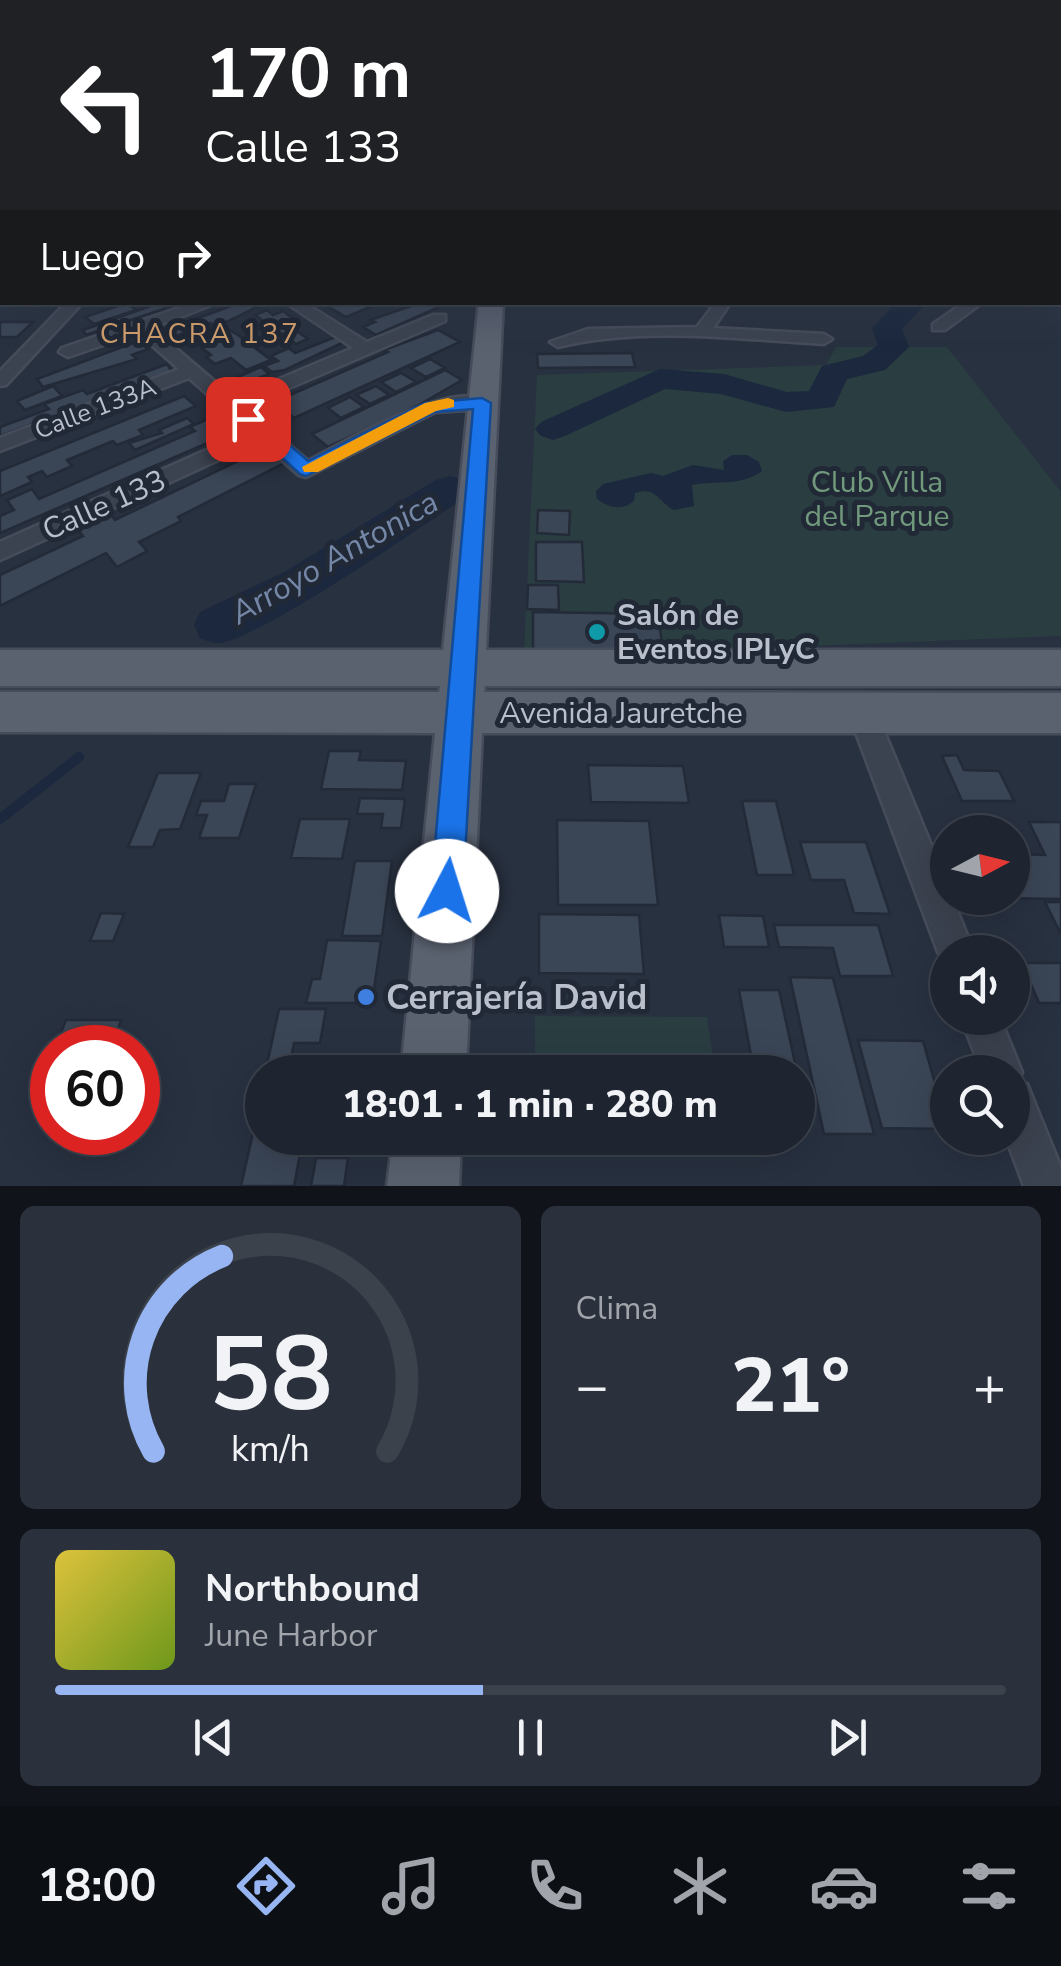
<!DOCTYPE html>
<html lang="es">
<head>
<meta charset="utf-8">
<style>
  :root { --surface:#1e2530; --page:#2b313c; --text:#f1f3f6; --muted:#a1a5ab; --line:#3c424c; --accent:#96b5f2 }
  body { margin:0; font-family:"Nunito Sans",sans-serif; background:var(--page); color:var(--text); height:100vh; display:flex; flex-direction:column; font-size:38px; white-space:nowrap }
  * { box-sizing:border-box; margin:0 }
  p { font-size:32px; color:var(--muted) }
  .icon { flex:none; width:55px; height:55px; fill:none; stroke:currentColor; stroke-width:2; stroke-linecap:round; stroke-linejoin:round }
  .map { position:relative; height:1186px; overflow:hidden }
  .panel { display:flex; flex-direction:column; gap:20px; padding:20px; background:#10141a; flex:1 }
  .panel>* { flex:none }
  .hud { position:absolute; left:0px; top:0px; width:1062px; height:305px; box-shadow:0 10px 40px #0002,0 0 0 2px var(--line); background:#202124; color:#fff; overflow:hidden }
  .needle { width:65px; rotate:83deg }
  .tools { position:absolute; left:930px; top:815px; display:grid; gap:20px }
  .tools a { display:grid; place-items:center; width:100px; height:100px; border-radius:50%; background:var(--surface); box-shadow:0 10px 40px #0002,0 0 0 2px var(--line); font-size:50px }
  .speed { position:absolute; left:30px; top:1025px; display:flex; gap:20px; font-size:50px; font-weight:700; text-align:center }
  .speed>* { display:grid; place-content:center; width:130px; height:130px; border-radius:50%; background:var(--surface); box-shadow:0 10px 40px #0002,0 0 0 2px var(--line); line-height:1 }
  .speed .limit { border:15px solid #d22; background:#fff; color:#111 }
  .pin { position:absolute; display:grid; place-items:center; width:85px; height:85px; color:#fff; margin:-42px; border-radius:20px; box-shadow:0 5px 15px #0006 }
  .me { position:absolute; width:110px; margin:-55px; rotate:5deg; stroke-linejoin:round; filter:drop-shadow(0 0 8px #0008) }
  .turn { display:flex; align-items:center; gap:35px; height:210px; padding:0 40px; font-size:45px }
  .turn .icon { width:130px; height:130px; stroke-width:2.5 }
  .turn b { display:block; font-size:70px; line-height:85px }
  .then { display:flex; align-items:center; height:95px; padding:0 40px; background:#0003; gap:20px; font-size:38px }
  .big { font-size:75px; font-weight:800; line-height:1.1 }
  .panel .tile { flex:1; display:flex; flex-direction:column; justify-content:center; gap:15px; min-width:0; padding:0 35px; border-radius:15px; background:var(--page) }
  .panel .dial { align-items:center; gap:0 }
  .dial svg { height:260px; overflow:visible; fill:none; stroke:var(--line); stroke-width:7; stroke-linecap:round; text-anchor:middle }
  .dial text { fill:var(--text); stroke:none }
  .song { display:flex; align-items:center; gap:30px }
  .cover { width:120px; height:120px; border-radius:15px; background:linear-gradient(135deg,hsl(50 70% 55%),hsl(80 70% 35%)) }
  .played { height:10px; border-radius:5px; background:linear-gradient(90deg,var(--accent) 45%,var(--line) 45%) }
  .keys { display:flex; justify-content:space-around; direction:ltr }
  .heat { display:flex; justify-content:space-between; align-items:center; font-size:55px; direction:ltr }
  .panel .tiles { flex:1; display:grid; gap:20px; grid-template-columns:1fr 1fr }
  .tile:last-child { grid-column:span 2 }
  .trip { position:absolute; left:245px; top:1055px; width:570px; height:100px; border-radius:50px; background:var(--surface); box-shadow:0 10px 40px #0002,0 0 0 2px var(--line); font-weight:800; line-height:100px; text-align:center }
  .tab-bar { display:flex; height:160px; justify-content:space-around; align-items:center; background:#0c0f13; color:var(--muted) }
  .tab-bar .icon { width:70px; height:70px }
  .tab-bar .selected { color:var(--accent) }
  .tab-bar b { font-size:45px; color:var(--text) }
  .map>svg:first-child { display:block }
  .green { fill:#2a3d41 }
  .water { fill:#1b283e }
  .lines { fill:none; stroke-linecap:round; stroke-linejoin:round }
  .stream { stroke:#1b283e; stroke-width:10 }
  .river { fill:#1b283e; fill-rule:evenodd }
  .building { fill:#3a4556; stroke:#232a38; stroke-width:2.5 }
  .street-casing { stroke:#464c5a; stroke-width:5 }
  .primary-casing { stroke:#464c5a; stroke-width:5 }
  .street { fill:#3c4350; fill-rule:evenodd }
  .primary { fill:#5a6270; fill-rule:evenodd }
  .route { fill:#1a73e8; stroke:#114b97; stroke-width:2.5 }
  .slow { fill:#f59e0b }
  .culture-dot { fill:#0f9aa8; stroke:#212836; stroke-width:4 }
  .shop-dot { fill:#3f7fe0; stroke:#212836; stroke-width:4 }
  .labels { text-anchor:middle; stroke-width:10; stroke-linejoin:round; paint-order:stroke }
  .far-street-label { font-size:25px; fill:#b9bfcb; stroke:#212836 }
  .far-neighbourhood-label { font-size:28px; letter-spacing:2.5px; fill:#d09e6e; stroke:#212836 }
  .park-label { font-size:30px; fill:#719a7d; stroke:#212836 }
  .street-label { font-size:30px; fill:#b9bfcb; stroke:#212836 }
  .poi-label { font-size:30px; font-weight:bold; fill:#b9bfcb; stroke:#212836; text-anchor:start }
  .water-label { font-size:32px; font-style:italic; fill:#7487a7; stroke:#212836 }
  .near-poi-label { font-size:35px; font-weight:bold; fill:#b9bfcb; stroke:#212836; text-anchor:start }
</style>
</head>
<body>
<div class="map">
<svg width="1061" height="1186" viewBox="0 0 1061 1186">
  <rect width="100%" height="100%" fill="#283140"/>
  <g class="green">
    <polygon points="836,347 947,347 1061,492 1061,636 708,650 524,650 537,375 826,365"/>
    <polygon points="535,1016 707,1017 715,1072 535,1072"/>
  </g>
  <path class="water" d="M732 455H747L759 462 762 471C740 487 716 480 692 485L694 506 674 510C657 501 657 486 635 493L634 501C622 511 609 508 597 499L596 491 603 484 651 473 663 476 693 465 724 470 723 461Z"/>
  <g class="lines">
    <polyline class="stream" points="0,819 79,757"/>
    <g class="river">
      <polygon points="897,302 927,302 902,329 909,347 885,370 847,379 834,407 786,412 721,394 665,389 565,436 553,440 541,436 535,429 541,422 660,369 724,374 787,392 809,391 822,366 863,356 878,345 872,328"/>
      <path d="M450 476 464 480 469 489 464 498C425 524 251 646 215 643 210 642 205 640 200 638L194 625 200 612 286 571 436 480Z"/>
    </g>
  </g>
  <g class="building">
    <polygon points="162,302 184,302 86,335 83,330"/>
    <polygon points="242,302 261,305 216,327 211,323 176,336 168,329"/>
    <polygon points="336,302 382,302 346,317 329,307"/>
    <polygon points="423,302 450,302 376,335 363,327 375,322 370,320"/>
    <polygon points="127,303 136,310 94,324 85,317"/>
    <polygon points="267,310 273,315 283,311 299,323 290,326 308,339 296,344 281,333 271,337 259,329 269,325 255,315"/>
    <polygon points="0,322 33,322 17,337 0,337"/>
    <polygon points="222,326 238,335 271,360 246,370 231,358 215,364 206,357 211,355 197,344 208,340 201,334"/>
    <polygon points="438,330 460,342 294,418 274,402 388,352 384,350"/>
    <polygon points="338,336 346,341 285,370 272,372 264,366 278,361 271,356 289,348 295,353"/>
    <polygon points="138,341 148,349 132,355 137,359 43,387 37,379"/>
    <polygon points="632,353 635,367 538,368 537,354"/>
    <polygon points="430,359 445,368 426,377 411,368"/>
    <polygon points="167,364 172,372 0,436 0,427 49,409 44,404 83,390 87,394"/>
    <polygon points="261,367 269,374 241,385 233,379"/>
    <polygon points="445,370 462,380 417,406 328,447 312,434"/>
    <polygon points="401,373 416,382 396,392 381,382"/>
    <polygon points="53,386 62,396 25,410 17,401"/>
    <polygon points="376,386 389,395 370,404 356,395"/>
    <polygon points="184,396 196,406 139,430 143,435 117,445 113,441 67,460 72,466 47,477 42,471 28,477 32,482 0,496 0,471"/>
    <polygon points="350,397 364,407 341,418 328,408"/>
    <polygon points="187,418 194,424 135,450 129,443 162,433 159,430"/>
    <polygon points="210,418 226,435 0,533 0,516 14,510 7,500 32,489 39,499 195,431 190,427"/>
    <polygon points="267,447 286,462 178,517 181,521 139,542 147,551 117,567 106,553 0,606 0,575 83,536 77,529 110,513 115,520"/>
    <polygon points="538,510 570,511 569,535 537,533"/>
    <polygon points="536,542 582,542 584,582 536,581"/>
    <polygon points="528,585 558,585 559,610 527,609"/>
    <polygon points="533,612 658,614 663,651 533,650"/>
    <polygon points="329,751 361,751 359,760 406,761 402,790 321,789"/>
    <polygon points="957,755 964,770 999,771 1014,801 962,801 942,756"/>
    <polygon points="588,765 683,766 689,803 591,802"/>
    <polygon points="158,773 201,773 180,829 160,830 153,847 128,847"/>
    <polygon points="229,784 256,784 239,838 199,838 207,815 196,815 201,801 224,801"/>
    <polygon points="360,798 405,799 401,828 381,828 383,814 357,814"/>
    <polygon points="742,801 776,801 794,875 757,875"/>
    <polygon points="300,819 350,819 342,859 291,858"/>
    <polygon points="557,820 649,821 658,905 558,905"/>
    <polygon points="1029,822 1061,822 1061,899 996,898 1012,898 1012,841 1019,854 1045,855"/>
    <polygon points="800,842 866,842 890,914 854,913 844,880 811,880"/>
    <polygon points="355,861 392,861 382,936 342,936"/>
    <polygon points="1045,902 1061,902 1061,934"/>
    <polygon points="101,913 124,914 113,941 90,941"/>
    <polygon points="539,914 639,915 644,974 539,973"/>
    <polygon points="719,915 763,916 769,947 724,947"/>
    <polygon points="774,925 878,925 893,976 840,976 833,948 779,947"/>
    <polygon points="327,940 381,941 372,1003 306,1003 312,979 320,979"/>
    <polygon points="1022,963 1061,963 1061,1003 1039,1003"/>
    <polygon points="790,977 833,978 874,1134 824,1134"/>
    <polygon points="739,990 779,990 797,1072 754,1072"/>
    <polygon points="279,1009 326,1009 320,1043 294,1043 289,1069 266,1069"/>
    <polygon points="66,1020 121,1020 112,1048 55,1048"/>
    <polygon points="858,1040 923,1041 948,1129 882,1128"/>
    <polygon points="253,1133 262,1133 262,1138 303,1138 294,1186 241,1186"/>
    <polygon points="316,1158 348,1158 344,1186 311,1186"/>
  </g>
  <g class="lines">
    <g class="street-casing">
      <g id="street">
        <polygon points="2,209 2,218 0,219 0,210"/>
        <rect x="0" y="233" width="2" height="8"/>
        <rect x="1060" y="273" width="1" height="8"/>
        <rect x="0" y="285" width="2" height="8"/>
        <polygon points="67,302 83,302 6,385 0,386 0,371"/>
        <path d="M196 302H219L152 328 234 398 353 348 285 302H303L367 342 433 315H445V321L245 407 308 461C343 443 458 375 491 403L482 409 435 412 306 477 299 475 260 441 0 560V542L249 431 189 378 0 451V438L179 369 138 333 68 357 59 352 62 348Z"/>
        <path d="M716 302H731L713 328 824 334 832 339 824 344C738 339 643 326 558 347L550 342 588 329 697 327Z"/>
        <polygon points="965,302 983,302 945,330 933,330 933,324"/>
        <polygon points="863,701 873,705 877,714 948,886 948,898 952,898 974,952 948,952 948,967 938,952 849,714 853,705"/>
        <polygon points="961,1018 1000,1018 1022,1072 1019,1081 1027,1084 1061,1168 1061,1186 1024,1186 1006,1138 1012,1138 1012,1072 982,1072"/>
      </g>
    </g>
    <g class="primary-casing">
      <g id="primary">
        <polygon points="479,302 503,302 486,650 1061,650 1061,686 485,686 484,692 1061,693 1061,733 482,733 466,1072 401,1072 435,733 0,732 0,692 439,692 440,686 0,686 0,650 443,650"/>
        <polygon points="393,1138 461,1138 459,1186 387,1186"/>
      </g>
    </g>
    <use href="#street" class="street"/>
    <use href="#primary" class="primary"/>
  </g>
  <linearGradient id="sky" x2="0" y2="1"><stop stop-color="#161b23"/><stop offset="0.52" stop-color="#424e64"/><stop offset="1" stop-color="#424e64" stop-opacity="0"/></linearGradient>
  <rect width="1061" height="343" fill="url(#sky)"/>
  <polygon class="route" points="482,398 491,403 463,891 458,902 447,907 436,902 431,891 473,409 435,412 306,476 300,474 240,419 255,415 308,461 425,403"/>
  <polygon class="slow" points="448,398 454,400 454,407 436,411 318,472 304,472 302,467 425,403"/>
  <circle class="culture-dot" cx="597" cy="632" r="10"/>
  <circle class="shop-dot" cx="366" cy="997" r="10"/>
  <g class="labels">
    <g class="far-street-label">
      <text transform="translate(95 408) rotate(-21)" y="9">Calle 133A</text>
    </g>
    <g class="far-neighbourhood-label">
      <text x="200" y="343">CHACRA 137</text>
    </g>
    <g class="park-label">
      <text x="877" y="492">Club Villa<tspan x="877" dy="34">del Parque</tspan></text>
    </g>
    <g class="street-label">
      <text transform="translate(104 505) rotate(-24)" y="10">Calle 133</text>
      <text x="621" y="723">Avenida Jauretche</text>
    </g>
    <g class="poi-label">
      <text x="617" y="625">Salón de<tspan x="617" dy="34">Eventos IPLyC</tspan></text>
    </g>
    <g class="water-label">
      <text transform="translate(334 557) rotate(-30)" y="11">Arroyo Antonica</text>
    </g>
    <g class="near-poi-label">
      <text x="386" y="1009">Cerrajería David</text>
    </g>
  </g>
</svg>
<div class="tools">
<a><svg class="needle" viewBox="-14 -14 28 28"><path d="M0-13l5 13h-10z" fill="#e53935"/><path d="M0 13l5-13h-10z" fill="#a1a5ab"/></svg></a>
<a><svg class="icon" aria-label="sound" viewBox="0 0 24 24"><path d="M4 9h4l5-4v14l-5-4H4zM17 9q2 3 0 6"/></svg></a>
<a><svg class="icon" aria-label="search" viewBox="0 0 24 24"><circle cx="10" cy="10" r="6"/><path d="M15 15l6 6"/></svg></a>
</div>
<div class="speed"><div class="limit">60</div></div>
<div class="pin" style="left:248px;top:419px;background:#d93025"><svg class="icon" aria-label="arrive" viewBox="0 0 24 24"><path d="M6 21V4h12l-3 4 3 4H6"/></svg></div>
<svg class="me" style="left:447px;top:891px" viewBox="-20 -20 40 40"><circle r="19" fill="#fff"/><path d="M0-13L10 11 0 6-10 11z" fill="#1a73e8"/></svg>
<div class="trip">18:01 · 1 min · 280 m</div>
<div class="hud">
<div class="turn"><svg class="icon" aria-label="left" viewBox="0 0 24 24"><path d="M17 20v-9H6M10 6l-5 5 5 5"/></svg><div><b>170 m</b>Calle 133</div></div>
<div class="then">Luego<svg class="icon" aria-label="right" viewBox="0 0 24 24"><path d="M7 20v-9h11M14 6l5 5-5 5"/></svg></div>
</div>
</div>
<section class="panel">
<div class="tiles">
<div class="tile dial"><svg viewBox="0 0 100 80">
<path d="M14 69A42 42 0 1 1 86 69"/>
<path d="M14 69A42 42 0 0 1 35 9" stroke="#96b5f2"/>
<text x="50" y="56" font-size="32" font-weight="700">58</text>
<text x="50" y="72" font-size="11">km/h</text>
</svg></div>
<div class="tile"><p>Clima</p>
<div class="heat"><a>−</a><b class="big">21°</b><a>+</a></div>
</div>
<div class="tile">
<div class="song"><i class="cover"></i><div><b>Northbound</b><p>June Harbor</p></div></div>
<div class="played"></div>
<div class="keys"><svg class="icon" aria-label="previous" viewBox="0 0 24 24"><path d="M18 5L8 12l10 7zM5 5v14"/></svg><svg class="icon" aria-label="pause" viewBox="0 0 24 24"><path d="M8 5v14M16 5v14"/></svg><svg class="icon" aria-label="next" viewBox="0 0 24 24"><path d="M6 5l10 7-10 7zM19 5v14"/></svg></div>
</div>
</div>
</section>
<nav class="tab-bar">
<b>18:00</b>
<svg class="icon selected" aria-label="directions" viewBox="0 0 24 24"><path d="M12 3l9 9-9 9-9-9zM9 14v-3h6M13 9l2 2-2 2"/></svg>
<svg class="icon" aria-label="music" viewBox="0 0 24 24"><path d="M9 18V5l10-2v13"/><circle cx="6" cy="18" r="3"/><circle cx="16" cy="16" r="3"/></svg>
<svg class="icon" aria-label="phone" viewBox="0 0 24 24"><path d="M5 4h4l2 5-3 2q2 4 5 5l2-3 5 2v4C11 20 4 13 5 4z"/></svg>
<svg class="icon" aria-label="climate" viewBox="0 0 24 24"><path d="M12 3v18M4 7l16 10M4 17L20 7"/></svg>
<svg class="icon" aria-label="car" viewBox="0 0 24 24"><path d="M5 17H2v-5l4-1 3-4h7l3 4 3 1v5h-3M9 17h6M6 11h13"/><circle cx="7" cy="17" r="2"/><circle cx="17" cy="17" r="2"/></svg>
<svg class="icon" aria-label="filters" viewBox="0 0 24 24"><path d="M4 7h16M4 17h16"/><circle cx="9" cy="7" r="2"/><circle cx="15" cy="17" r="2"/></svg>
</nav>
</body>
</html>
